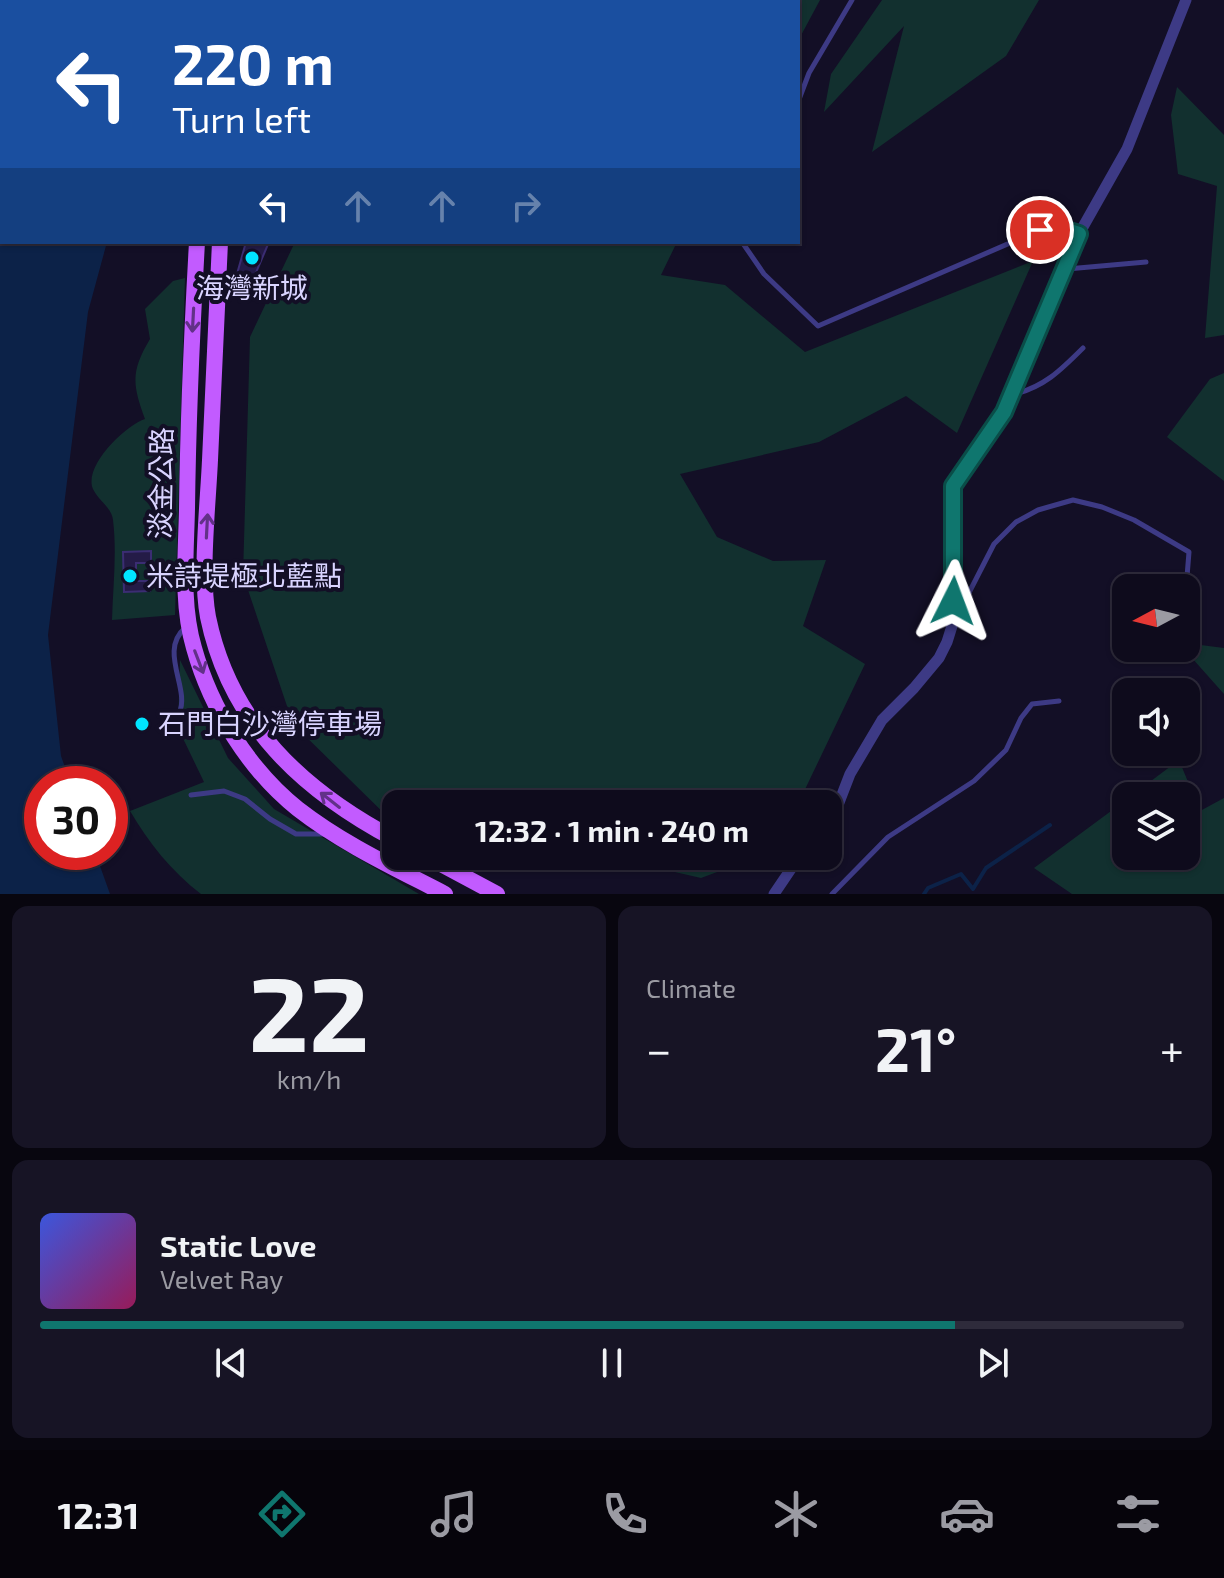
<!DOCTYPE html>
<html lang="en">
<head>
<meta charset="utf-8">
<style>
  :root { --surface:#0e0b1c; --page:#171425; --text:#f1f3f6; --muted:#9b9ba3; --line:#2e2b3b; --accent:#0f766e }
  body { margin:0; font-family:"Exo 2","Noto Sans TC",sans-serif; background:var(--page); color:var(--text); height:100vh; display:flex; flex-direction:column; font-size:30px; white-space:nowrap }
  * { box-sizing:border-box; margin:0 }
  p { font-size:26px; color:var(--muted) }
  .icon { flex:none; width:44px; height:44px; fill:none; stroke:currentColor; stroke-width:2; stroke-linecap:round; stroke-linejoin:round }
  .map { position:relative; height:894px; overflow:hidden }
  .side { display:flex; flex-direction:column; gap:12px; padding:12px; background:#08060f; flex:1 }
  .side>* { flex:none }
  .top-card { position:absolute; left:0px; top:0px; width:800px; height:244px; box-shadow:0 2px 6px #0004,0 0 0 2px var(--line); background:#1a4fa0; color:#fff; overflow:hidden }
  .needle { width:52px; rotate:263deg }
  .fabs { position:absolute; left:1112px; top:574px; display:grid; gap:16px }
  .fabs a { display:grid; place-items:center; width:88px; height:88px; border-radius:16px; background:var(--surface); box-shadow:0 2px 6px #0004,0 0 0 2px var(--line); font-size:40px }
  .speed { position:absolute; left:24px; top:766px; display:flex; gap:16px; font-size:40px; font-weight:700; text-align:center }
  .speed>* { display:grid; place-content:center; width:104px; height:104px; border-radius:50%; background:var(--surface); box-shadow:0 2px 6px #0004,0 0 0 2px var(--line); line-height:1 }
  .speed .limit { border:12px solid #d22; background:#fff; color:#111 }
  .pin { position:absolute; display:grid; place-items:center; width:68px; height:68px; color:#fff; margin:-34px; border:4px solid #fff; border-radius:50%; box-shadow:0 2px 8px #0007 }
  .me { position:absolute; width:88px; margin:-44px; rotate:3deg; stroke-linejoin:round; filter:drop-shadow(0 0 6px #0008) }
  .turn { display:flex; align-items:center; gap:28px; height:168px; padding:0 40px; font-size:36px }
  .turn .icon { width:104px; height:104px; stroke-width:2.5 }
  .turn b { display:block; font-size:56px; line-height:68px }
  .lanes { display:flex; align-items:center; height:76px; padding:0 40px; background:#0003; justify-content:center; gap:40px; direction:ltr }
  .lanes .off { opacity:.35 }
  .big { font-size:60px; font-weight:700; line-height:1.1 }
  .side .card { flex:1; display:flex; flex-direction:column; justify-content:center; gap:12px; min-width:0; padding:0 28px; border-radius:16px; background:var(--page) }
  .side .dial { align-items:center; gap:0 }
  .dial b { font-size:104px; line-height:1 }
  .song { display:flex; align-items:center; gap:24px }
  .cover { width:96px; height:96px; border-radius:12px; background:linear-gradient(135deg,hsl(230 70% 55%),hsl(330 70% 35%)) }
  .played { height:8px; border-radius:4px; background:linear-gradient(90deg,var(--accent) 80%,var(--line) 80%) }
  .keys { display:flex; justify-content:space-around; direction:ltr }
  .heat { display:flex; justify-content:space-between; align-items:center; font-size:44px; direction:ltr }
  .side .tiles { flex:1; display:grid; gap:12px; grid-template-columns:1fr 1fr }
  .card:last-child { grid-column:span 2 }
  .trip { position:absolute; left:382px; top:790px; width:460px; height:80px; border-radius:16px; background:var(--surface); box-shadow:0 2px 6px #0004,0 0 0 2px var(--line); font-weight:700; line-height:80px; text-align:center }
  .menu { display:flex; height:128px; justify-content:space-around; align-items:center; background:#06040b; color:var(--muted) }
  .menu .icon { width:56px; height:56px }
  .menu .active { color:var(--accent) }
  .menu b { font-size:36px; color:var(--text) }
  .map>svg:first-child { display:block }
  .green { fill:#12302f }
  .water { fill:#0c2248 }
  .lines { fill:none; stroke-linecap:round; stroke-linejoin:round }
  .stream { stroke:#0c2248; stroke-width:4 }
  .building { fill:#241b47; stroke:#3b2d73; stroke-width:2 }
  .lane { stroke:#3d3a85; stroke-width:5 }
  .street { stroke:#3d3a85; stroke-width:11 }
  .primary { stroke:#c25bff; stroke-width:16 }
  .oneway { stroke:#623188 }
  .route-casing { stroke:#0a4d48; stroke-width:20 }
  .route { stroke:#0f766e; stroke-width:14 }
  .poi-dot { fill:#00e5ff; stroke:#130f26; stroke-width:3 }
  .labels { text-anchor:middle; stroke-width:8; stroke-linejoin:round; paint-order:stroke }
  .poi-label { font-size:28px; fill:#d9d4ff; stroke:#130f26; text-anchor:start }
  .street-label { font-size:28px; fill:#d9d4ff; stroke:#130f26 }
</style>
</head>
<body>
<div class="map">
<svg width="1224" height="894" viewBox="0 0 1224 894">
  <rect width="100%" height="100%" fill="#130f26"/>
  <g class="green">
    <polygon points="328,0 820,0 798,41 798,2"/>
    <polygon points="882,0 1039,0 1006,56 872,152 904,26 824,112 831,74"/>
    <polygon points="1177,87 1224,135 1224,335 1205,338 1217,186 1178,174 1171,115"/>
    <polygon points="295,242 677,242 661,275 725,285 805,352 1033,261 957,433 906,396 819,442 680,474 717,537 773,561 826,560 803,626 865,664 798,804 396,804 396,825 293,724 243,575 250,337"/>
    <path d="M185 278 175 615 112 620C113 587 117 553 113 520 112 508 98 500 93 489 83 466 126 425 145 419 132 384 131 371 150 339L145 309 173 281Z"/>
    <polygon points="1224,373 1224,481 1167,437 1210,379"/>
    <polygon points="1193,644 1224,648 1224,694 1192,658"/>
    <path d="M180 660 228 758 274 809 419 894H201C171 871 149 843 130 811L204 782 178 728Z"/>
    <polygon points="1179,760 1200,811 1224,798 1224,894 1072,894 1034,868 1126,800 1126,856 1186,856 1186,796 1131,796"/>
    <polygon points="605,856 760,856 701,878"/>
  </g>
  <polygon class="water" points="0,0 133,2 2,2 2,242 107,242 88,312 48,635 61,756 71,784 42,784 42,852 95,852 110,894 0,894"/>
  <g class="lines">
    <polyline class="stream" points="924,894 928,888 961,874 973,889 986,868 1050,825"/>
  </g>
  <g class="building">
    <polygon points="246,242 269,242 252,282 237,274"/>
    <polygon points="151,551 151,563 136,563 136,581 150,581 150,591 124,592 123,552"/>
  </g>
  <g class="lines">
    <g class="lane">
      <polyline points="287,0 287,2"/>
      <polyline points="798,102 809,73 852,0"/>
      <polyline points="742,242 764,274 818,326 1040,230 1060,228 1079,233"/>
      <polyline points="1067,269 1146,262"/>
      <path d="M1012 395C1044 387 1060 371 1083 348"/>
      <polyline points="956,618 994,544 1016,522 1038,510 1073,500 1102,507 1134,520 1189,552 1186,589"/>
      <path d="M166 727C169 723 176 718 179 713 191 690 158 651 185 628"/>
      <polyline points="191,795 224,791 245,799 270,819 296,834 325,834"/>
      <polyline points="832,894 888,837 974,781 1006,750 1021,718 1032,704 1059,701"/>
    </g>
    <g class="street">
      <polyline points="828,831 850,774 882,720 914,688 939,658 947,642 952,626 956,552 953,486 1004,412 1079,234 1127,149 1186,0"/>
      <polyline points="774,894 793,866 811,856"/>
    </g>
    <g class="primary">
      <polyline points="207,0 207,2"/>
      <polyline points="225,0 225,2"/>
      <path d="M197 242C192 331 188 420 187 509 186 555 181 604 194 648 211 709 249 770 298 809 343 844 395 868 445 894"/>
      <path d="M220 242C217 315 213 387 210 460 208 505 200 574 208 617 230 724 303 791 396 840"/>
      <polyline points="426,856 497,894"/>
    </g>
  </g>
  <defs><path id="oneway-shaft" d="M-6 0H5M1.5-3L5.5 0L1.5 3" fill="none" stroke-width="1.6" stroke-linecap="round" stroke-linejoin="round" transform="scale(2)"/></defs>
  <g class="oneway">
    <use href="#oneway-shaft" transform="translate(193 320) rotate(93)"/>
    <use href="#oneway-shaft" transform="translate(207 526) rotate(-87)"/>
    <use href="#oneway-shaft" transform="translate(199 662) rotate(69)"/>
    <use href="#oneway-shaft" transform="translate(330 800) rotate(-142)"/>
  </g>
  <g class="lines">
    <g class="route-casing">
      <polyline id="route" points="953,601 953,486 1004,412 1079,234 1060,228 1040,230"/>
    </g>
    <use href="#route" class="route"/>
  </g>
  <g class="poi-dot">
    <circle cx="252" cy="258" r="8"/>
    <circle cx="130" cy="576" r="8"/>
    <circle cx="142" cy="724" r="8"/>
  </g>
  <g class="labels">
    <g class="poi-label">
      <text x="252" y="298" text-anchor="middle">海灣新城</text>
      <text x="146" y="586">米詩堤極北藍點</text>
      <text x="158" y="734">石門白沙灣停車場</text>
    </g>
    <g class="street-label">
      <text transform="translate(161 483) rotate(-89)" y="10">淡金公路</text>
    </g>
  </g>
</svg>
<div class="fabs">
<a><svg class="needle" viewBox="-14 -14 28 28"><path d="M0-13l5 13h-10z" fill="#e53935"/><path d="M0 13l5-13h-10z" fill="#9b9ba3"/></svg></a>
<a><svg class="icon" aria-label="sound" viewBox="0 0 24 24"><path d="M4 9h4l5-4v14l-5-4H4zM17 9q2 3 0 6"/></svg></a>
<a><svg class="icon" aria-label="layers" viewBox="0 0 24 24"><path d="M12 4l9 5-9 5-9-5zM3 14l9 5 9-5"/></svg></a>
</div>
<div class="speed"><div class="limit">30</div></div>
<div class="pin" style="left:1040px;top:230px;background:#d93025"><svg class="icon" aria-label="arrive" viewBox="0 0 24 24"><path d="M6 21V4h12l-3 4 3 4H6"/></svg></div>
<svg class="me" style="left:953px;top:601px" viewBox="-20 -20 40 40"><path d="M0-17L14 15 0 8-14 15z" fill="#0f766e" stroke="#fff" stroke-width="4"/></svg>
<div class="trip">12:32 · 1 min · 240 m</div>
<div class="top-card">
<div class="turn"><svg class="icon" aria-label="left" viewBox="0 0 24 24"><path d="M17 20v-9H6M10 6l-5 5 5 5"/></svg><div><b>220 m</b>Turn left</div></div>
<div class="lanes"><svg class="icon" aria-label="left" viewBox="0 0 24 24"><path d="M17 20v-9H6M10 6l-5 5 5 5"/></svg><svg class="icon off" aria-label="ahead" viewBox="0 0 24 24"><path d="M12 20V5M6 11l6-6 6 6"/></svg><svg class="icon off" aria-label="ahead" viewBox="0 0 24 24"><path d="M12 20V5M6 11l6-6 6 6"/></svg><svg class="icon off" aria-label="right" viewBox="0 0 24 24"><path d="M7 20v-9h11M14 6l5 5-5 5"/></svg></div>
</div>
</div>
<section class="side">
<div class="tiles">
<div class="card dial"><b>22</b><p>km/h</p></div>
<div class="card"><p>Climate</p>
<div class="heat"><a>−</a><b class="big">21°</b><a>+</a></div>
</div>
<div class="card">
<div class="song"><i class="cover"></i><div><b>Static Love</b><p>Velvet Ray</p></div></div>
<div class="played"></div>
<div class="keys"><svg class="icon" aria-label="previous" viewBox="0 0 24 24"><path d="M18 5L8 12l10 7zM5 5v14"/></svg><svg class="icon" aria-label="pause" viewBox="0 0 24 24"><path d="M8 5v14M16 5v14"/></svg><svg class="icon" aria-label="next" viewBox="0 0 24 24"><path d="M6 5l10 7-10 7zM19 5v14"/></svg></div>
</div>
</div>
</section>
<nav class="menu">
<b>12:31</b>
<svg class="icon active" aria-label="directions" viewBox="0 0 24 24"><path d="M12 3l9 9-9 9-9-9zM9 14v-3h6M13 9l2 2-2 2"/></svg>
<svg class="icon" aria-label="music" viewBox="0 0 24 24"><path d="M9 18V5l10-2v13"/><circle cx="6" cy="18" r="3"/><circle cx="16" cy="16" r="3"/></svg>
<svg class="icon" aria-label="phone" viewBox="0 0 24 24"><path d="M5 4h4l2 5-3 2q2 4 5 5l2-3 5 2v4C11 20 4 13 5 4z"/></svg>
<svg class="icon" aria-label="climate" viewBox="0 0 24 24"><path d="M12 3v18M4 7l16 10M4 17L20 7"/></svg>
<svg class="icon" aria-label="car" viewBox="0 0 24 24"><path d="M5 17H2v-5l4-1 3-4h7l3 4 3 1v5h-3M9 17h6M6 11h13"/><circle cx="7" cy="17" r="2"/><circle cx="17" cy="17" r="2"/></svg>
<svg class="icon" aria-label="filters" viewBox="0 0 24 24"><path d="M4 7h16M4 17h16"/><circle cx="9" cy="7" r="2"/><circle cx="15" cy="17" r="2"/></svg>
</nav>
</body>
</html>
